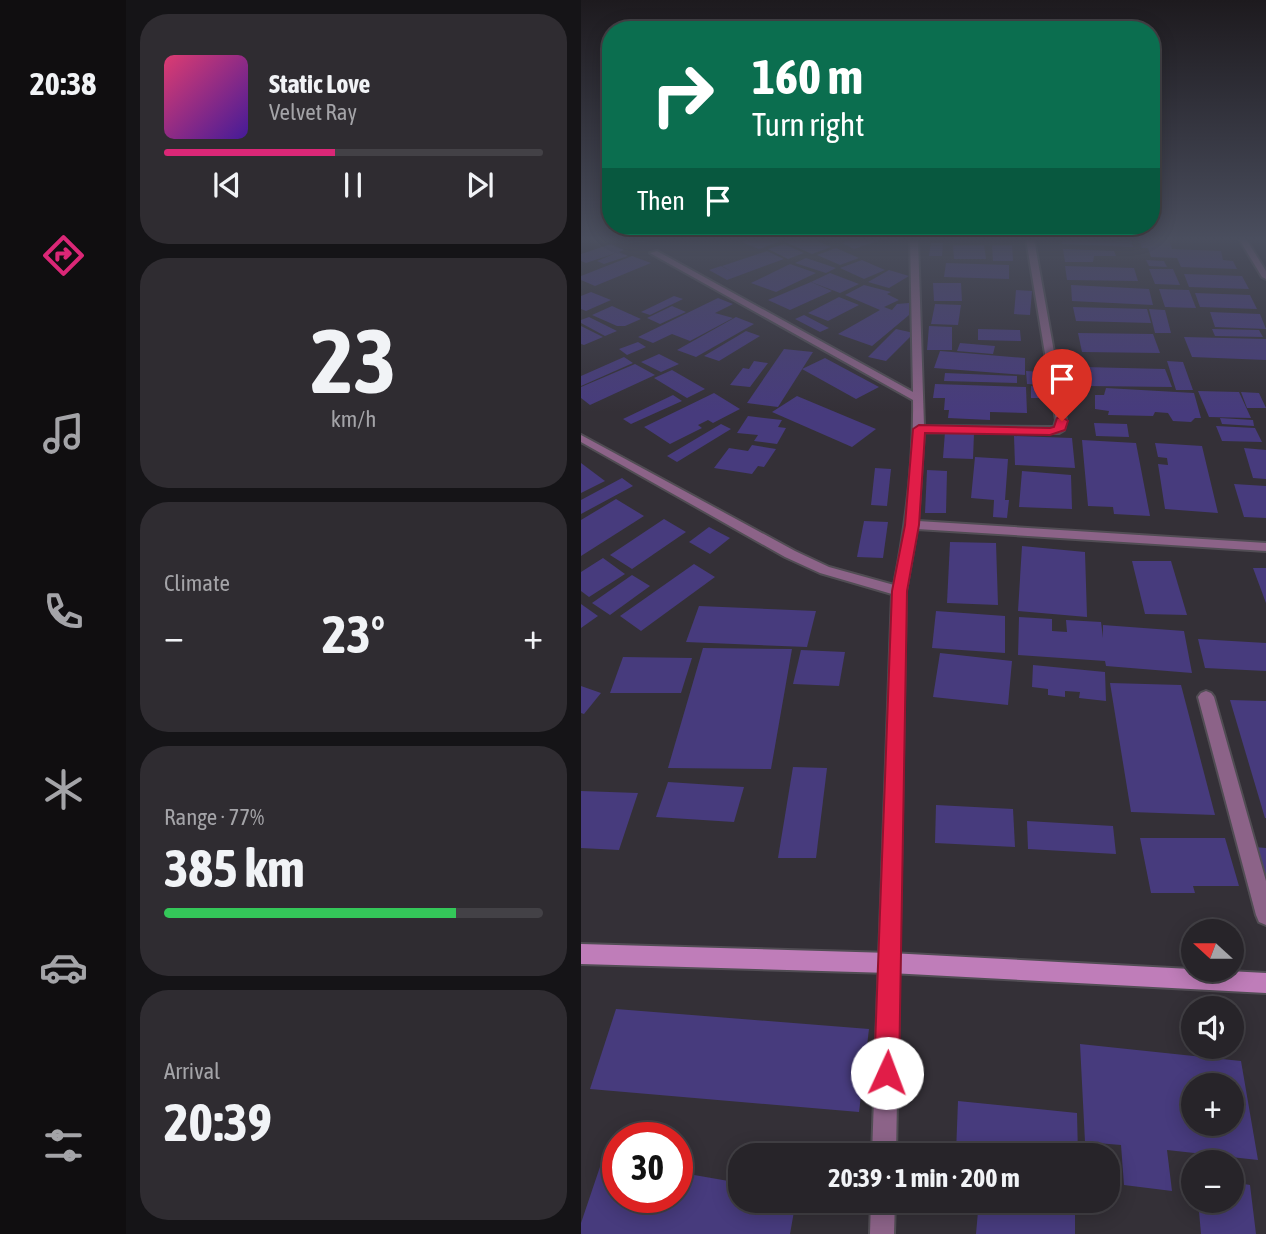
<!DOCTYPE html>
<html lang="en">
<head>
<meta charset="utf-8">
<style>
  :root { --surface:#272429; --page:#2f2c31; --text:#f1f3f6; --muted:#a4a4a8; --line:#434146; --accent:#db2777 }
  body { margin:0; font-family:"Asap Condensed",sans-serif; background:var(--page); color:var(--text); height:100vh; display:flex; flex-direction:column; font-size:26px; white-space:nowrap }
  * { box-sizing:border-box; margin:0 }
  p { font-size:23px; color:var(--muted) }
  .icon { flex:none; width:38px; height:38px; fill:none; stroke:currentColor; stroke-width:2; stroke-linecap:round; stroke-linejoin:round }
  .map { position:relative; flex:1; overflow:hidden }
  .side { display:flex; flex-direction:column; gap:14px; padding:14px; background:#151417; width:455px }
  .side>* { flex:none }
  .guide { position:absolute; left:21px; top:21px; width:558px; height:214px; border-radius:28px; box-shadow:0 4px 18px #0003,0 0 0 2px var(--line); background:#0b6e4f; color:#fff; overflow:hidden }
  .needle { width:46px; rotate:291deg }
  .tools { position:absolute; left:600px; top:919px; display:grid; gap:14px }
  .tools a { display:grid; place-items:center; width:63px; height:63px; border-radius:50%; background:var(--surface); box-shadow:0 4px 18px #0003,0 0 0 2px var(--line); font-size:35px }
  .speed { position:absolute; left:21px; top:1122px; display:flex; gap:14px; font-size:35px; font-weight:700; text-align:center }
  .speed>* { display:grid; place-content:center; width:91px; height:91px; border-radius:50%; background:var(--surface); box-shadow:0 4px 18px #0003,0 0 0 2px var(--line); line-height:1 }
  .speed .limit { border:10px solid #d22; background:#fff; color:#111 }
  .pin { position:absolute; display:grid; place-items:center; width:60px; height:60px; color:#fff; margin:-72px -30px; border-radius:50% 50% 50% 0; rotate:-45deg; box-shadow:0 0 7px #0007 }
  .pin .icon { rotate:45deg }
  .me { position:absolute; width:77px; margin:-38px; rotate:2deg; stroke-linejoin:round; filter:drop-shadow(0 0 5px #0008) }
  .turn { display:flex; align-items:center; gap:24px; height:147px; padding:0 35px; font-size:32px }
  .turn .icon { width:91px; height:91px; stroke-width:2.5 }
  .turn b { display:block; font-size:49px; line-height:60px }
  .then { display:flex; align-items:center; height:66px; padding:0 35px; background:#0003; gap:14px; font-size:26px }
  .big { font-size:52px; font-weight:700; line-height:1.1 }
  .side .tile { flex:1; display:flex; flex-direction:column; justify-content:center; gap:10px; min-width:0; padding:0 24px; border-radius:28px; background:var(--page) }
  .side .dial { align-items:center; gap:0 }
  .dial b { font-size:91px; line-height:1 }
  .song { display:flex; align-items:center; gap:21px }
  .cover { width:84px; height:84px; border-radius:10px; background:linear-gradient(135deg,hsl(340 70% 55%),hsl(260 70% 35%)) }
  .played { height:7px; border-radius:4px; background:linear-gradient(90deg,var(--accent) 45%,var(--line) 45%) }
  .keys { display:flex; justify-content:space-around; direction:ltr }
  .heat { display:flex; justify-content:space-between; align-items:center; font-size:38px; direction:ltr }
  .charge { height:10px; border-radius:5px; background:linear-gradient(90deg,#34c759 77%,var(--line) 0) }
  .trip { position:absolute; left:147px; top:1143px; width:392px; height:70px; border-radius:28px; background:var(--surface); box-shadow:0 4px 18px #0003,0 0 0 2px var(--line); font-weight:700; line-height:70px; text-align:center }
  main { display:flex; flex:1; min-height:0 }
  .tabs { display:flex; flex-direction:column; width:126px; justify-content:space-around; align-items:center; background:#100e10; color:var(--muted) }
  .tabs .icon { width:49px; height:49px }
  .tabs .selected { color:var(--accent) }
  .tabs b { font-size:32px; color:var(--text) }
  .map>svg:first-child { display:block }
  .building { fill:#473b7d; fill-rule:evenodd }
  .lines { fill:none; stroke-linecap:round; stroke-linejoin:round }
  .street-casing { stroke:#514d54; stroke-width:4 }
  .secondary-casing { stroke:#514d54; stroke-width:4 }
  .street { fill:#8c6388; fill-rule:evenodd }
  .secondary { fill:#bf7db9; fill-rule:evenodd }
  .route { fill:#e11d48; stroke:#92132f; stroke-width:2 }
</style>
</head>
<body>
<main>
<nav class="tabs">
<b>20:38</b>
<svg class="icon selected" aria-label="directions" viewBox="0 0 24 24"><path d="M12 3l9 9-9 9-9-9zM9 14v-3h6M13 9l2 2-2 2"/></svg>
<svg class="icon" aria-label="music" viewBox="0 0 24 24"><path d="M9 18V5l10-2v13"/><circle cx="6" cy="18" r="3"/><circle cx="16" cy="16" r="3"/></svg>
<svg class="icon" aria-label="phone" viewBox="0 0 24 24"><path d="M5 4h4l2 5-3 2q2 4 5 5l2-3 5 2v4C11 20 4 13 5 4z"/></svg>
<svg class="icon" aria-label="climate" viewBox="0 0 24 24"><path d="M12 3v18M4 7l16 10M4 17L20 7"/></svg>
<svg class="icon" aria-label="car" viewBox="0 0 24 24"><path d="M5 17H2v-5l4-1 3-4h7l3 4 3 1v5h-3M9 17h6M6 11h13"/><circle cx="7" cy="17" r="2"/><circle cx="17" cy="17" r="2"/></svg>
<svg class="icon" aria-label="filters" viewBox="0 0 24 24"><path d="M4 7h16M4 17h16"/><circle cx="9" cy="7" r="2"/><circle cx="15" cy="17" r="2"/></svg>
</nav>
<section class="side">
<div class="tile">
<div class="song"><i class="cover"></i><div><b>Static Love</b><p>Velvet Ray</p></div></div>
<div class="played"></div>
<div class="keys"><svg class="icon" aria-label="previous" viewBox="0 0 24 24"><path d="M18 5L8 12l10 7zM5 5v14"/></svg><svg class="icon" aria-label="pause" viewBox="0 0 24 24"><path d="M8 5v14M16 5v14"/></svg><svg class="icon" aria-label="next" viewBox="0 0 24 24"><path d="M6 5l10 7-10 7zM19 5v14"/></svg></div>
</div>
<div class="tile dial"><b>23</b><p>km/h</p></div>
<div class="tile"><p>Climate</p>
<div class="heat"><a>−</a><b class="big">23°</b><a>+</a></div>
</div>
<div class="tile"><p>Range · 77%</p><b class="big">385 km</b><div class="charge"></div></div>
<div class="tile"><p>Arrival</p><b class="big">20:39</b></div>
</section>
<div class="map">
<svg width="685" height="1234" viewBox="0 0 685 1234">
  <rect width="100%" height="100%" fill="#343037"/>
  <g class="building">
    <polygon points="167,239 196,239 200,241 178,249 161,242"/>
    <polygon points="213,239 232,239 250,247 231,254 204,242"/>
    <polygon points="273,239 300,239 300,240 273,249 261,243"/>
    <polygon points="482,239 550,239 552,247 481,244"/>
    <polygon points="558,240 588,240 591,249 640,251 642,260 652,261 656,269 600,267 596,258 570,257 567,248 561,248"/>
    <polygon points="350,243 362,243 361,256 348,256"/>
    <polygon points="30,244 43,250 38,252 47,256 23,264 16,261 35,253 5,263 0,261 0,254"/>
    <polygon points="203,244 223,253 207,259 187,249"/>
    <polygon points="372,245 403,245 405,259 373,259"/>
    <polygon points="411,245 431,245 432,261 412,261"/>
    <polygon points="255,248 278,258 259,265 236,255"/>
    <polygon points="482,249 533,251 535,256 513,256 512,262 484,262"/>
    <polygon points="186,251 203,259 146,280 128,270 140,266 151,272 141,266"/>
    <polygon points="51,256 70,263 14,286 0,280 0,276"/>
    <polygon points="225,258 255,268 245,273 214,263"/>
    <polygon points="281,260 304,270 283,279 259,268"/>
    <polygon points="565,260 583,261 586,267 568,266"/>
    <polygon points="365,263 428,265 428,279 363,277"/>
    <polygon points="209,264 235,273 195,292 170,283"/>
    <polygon points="484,266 553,268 557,281 486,280"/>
    <polygon points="568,269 592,269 599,285 574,284"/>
    <polygon points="308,270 328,276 308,288 287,282"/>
    <polygon points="249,273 278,284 259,293 230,282"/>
    <polygon points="603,274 661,276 668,289 608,287"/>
    <polygon points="230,282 251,291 209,310 187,300"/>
    <polygon points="352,283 380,283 381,301 353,301"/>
    <polygon points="283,285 310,292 306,294 318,300 303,307 311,310 316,304 328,303 328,315 291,346 257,334 299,310 264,295"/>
    <polygon points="490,285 568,289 572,305 491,301"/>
    <polygon points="578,289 608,290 615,308 584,307"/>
    <polygon points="435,290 451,291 449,315 433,314"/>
    <polygon points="10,292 30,300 5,311 0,309 0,296"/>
    <polygon points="614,293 669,295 676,309 619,307"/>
    <polygon points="93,296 102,299 69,315 60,312"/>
    <polygon points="258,297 278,305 247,321 227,313"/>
    <polygon points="137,298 152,304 134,313 152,318 109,341 91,334 72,343 57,337"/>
    <polygon points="354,304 380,305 377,325 350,324"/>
    <polygon points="31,306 60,319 44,326 36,326 11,315"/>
    <polygon points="91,306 105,312 79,324 66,318"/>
    <polygon points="492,307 566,309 570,323 495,321"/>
    <polygon points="568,309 584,310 590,333 574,333"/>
    <polygon points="629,312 679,314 685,329 634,327"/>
    <polygon points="223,315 248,328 239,332 214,319"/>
    <polygon points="8,317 36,331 24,336 0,323 0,320"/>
    <polygon points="155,317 173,324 115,357 96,350"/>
    <polygon points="0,326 22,337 3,345 0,344"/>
    <polygon points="348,326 371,327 371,350 346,350"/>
    <polygon points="315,329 333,333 305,361 287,357"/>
    <polygon points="397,329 439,330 440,341 397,340"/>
    <polygon points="631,329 678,330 682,337 634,336"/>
    <polygon points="165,331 179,336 138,361 123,356"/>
    <polygon points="497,333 572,334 579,353 501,352"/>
    <polygon points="603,337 685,339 685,360 611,357"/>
    <polygon points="57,342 65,347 46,355 38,349"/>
    <polygon points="379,343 414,346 412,354 376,351"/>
    <polygon points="203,349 232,352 197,407 166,403"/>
    <polygon points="359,351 444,358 444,375 353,368"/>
    <polygon points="78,354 98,364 80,372 60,362"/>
    <polygon points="43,357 52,363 0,386 0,376"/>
    <polygon points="244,358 298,387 275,399 221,369"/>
    <polygon points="173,361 187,363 169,387 149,385 162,368 168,369"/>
    <polygon points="586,361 602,362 612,390 595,390"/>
    <polygon points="54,364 74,375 9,405 0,398 0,387"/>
    <polygon points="503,367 584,369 591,387 507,386"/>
    <polygon points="91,370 124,389 106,398 73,378"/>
    <polygon points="445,371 463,372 465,385 446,384"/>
    <polygon points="364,373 436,376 436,383 363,381"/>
    <polygon points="354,384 445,387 446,413 409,412 409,420 367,418 368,410 363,410 364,398 352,398"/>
    <polygon points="450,386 463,387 464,398 450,398"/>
    <polygon points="525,388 613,393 620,418 614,418 610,422 592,421 587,413 574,412 572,416 527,415 528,411 514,409 514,395 523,395"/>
    <polygon points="617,391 658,392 670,418 628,417"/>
    <polygon points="660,392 678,393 685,408 666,408"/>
    <polygon points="133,393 159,409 132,423 127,420 117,425 121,428 89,444 63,427"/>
    <polygon points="92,395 101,401 50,424 42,419"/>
    <polygon points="216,396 295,429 271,447 191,412"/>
    <polygon points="167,416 201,420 197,427 205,428 196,444 173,441 177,435 156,433"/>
    <polygon points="639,418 672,420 673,426 641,424"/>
    <polygon points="513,423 546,424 548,437 515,436"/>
    <polygon points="140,424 150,429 96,462 86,456"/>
    <polygon points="635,426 674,428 681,442 641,441"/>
    <polygon points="364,432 393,433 392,459 362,458"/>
    <polygon points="433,436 491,438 494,468 434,465"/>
    <polygon points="501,440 555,443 569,516 533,514 532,507 507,506"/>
    <polygon points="574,443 621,446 637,513 584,509 577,464 587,465 586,458 577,457"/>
    <polygon points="171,445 195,449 183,467 177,466 171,474 133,468 148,448 167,451"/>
    <polygon points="663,448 685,450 685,479 672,478"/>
    <polygon points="394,457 427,459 424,500 428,500 426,518 412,517 413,500 390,498"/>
    <polygon points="0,463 24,481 0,493"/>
    <polygon points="294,468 310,469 306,506 290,505"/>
    <polygon points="346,470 366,471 365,513 344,513"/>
    <polygon points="441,471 490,475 491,509 438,507"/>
    <polygon points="41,478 52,486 0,514 0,500"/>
    <polygon points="653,484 685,486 685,518 663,517"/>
    <polygon points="35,499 63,516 0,556 0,520"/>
    <polygon points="83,519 105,532 51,569 29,555"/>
    <polygon points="283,521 307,522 302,558 276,557"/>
    <polygon points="128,527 149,538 129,554 108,542"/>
    <polygon points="369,542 415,543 417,605 366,603"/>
    <polygon points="441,546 504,552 506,617 437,611"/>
    <polygon points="22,558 44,574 8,597 0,591 0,572"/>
    <polygon points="551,561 590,561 606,615 564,614"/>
    <polygon points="113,564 134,577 60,631 39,616"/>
    <polygon points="672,568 685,568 685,603"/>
    <polygon points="51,575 69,586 29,615 11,603"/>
    <polygon points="0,604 17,616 0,628"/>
    <polygon points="118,606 235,611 226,647 105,642"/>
    <polygon points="355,611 424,616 424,653 351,648"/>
    <polygon points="438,617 471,619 471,631 486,632 485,620 520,622 522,638 522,625 603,631 611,673 525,666 524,661 437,655"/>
    <polygon points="617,639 685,643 685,671 624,668"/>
    <polygon points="122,648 211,649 190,769 87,768"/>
    <polygon points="220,650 264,652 258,686 212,684"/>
    <polygon points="359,653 431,661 427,705 352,697"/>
    <polygon points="42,657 111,658 100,693 29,693"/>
    <polygon points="452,665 524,672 525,701 498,698 499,692 484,691 484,697 467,695 467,689 451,687"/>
    <polygon points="529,683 600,685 634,815 550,812"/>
    <polygon points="0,686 20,693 3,714 0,713"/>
    <polygon points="649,700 685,701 685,818 684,818"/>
    <polygon points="212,767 246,768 235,858 197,858"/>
    <polygon points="87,782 163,787 153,822 75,817"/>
    <polygon points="0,791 57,793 38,850 0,848"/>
    <polygon points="355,805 432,809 434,847 354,843"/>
    <polygon points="446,821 532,826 535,854 447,849"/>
    <polygon points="559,838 644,838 658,886 612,886 614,893 570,893"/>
    <polygon points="673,847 685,848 685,888"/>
    <polygon points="35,1009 288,1029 278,1112 9,1089"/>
    <path d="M499 1044 660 1061 677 1160 586 1150 591 1191 543 1185 540 1145 504 1142ZM612 1085H651V1124H612Z"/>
    <polygon points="377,1101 496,1113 497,1155 375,1153"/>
    <polygon points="22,1158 37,1161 37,1197 96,1197 96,1172 159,1183 159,1200 215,1200 209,1234 0,1234 0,1223"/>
    <polygon points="651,1182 669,1185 675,1234 620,1234 617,1200 651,1200"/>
    <polygon points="398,1200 494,1200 494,1234 395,1234"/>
  </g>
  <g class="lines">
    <g class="street-casing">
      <g id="street">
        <path d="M329 239H337L343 426 473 427 475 420 445 239H453L485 420 483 430 478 433 343 432 337 521 685 543V551L336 529 325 591 315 1155H291L311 594 239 573 204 557 0 442V435L214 551 248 567 313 585C325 524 333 463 332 400L69 253 76 251 332 392Z"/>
        <polygon points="658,239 665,239 685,271 685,279 681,277"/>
        <polygon points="625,691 630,693 633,697 685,881 685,925 678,922 675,915 617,697 620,693"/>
        <polygon points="290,1200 314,1200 313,1234 289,1234"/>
      </g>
    </g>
    <g class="secondary-casing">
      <polygon id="secondary" points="0,944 309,953 685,973 685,993 309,973 0,964"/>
    </g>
    <use href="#street" class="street"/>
    <use href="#secondary" class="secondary"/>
  </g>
  <linearGradient id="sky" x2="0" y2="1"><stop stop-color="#1d1a1e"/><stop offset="0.58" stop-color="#4a4e5e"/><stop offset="1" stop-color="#4a4e5e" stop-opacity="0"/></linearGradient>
  <rect width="685" height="412" fill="url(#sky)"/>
  <polygon class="route" points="481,417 487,421 484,430 469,435 344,433 338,525 326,591 318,1073 315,1082 306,1085 297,1082 293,1073 311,591 324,525 332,429 338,425 469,428 473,427 476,418"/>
</svg>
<div class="tools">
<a><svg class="needle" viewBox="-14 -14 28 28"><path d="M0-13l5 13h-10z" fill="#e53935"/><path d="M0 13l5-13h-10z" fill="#a4a4a8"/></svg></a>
<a><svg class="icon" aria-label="sound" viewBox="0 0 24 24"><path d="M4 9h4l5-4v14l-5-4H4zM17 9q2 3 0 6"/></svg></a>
<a>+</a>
<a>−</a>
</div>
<div class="speed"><div class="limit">30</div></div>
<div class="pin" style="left:481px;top:421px;background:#d93025"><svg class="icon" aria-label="arrive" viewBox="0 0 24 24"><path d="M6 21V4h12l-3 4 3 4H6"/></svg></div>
<svg class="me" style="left:306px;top:1073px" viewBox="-20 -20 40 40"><circle r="19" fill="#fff"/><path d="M0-13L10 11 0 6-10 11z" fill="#e11d48"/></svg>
<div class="trip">20:39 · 1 min · 200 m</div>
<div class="guide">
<div class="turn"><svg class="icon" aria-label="right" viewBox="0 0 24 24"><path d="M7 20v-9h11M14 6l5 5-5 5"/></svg><div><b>160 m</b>Turn right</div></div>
<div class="then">Then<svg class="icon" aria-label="arrive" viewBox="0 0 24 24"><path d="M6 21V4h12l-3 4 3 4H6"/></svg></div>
</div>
</div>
</main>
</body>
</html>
